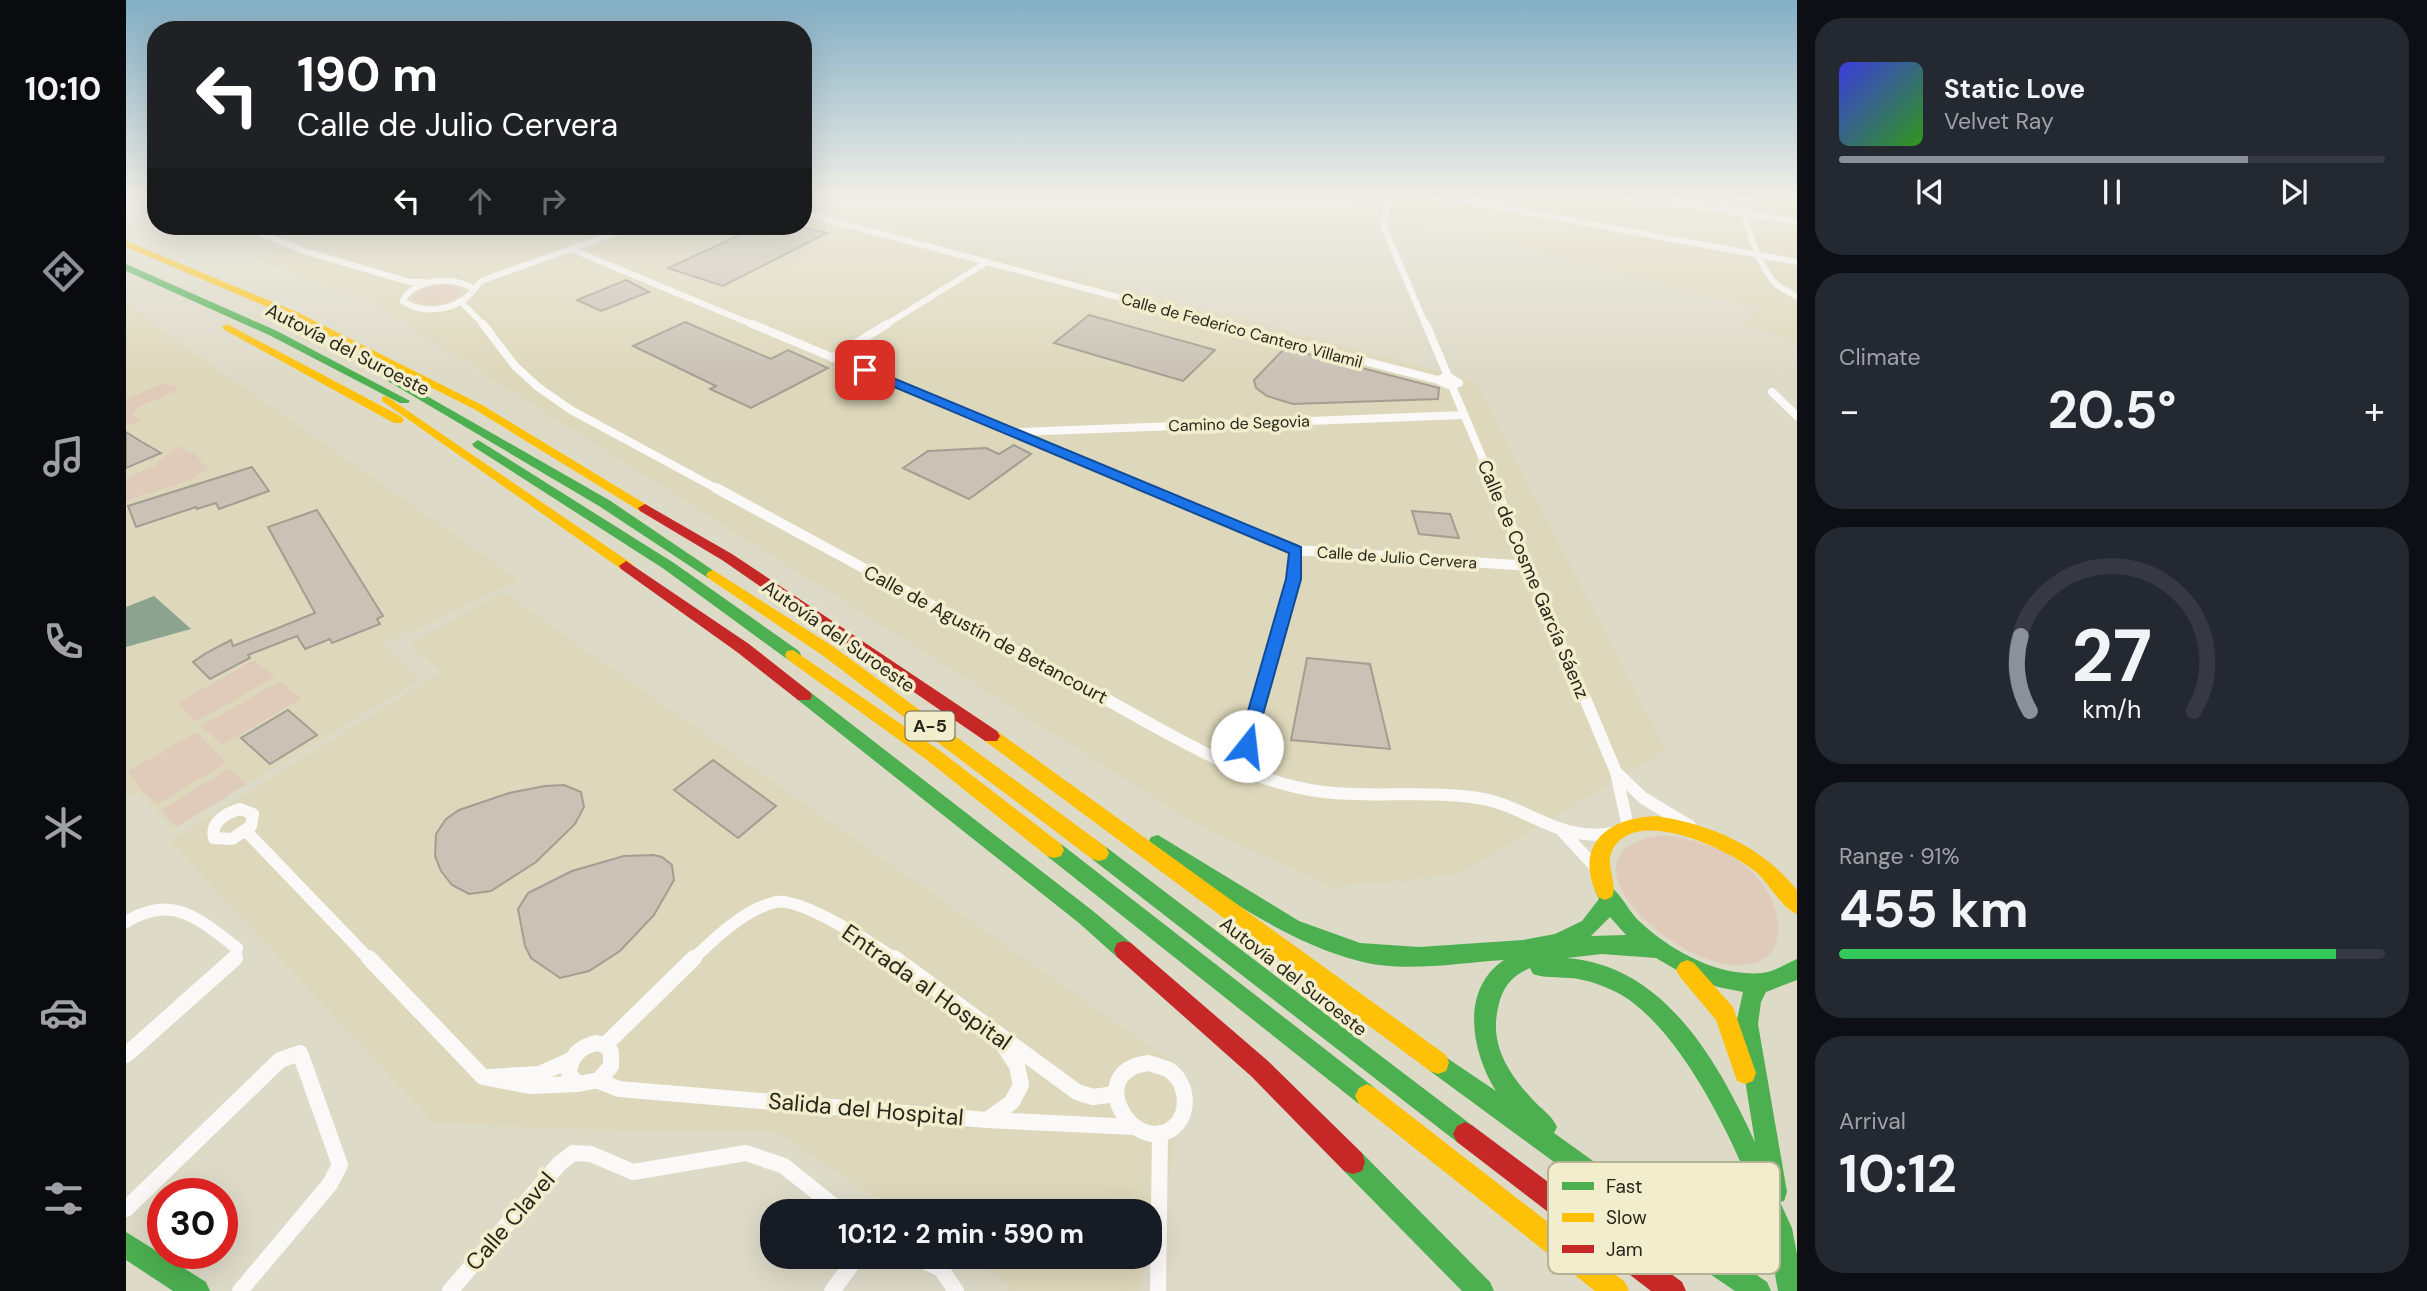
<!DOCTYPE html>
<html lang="en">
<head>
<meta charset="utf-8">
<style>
  :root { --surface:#171b24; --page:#242831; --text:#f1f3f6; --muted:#9ea1a6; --line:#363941; --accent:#8c9099 }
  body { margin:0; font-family:"DM Sans",sans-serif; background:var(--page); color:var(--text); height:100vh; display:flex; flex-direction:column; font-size:26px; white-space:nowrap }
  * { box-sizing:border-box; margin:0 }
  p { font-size:23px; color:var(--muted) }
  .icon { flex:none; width:38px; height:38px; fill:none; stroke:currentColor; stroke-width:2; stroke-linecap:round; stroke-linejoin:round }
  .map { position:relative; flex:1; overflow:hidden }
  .sheet { display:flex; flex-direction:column; gap:18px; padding:18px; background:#0d0f14; width:630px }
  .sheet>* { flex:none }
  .hud { position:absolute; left:21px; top:21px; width:665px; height:214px; border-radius:28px; box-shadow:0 7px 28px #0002; background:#202124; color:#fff; overflow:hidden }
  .speed { position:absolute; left:21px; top:1178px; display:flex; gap:14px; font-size:35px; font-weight:700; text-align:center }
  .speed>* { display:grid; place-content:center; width:91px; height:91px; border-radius:50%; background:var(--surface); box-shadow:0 7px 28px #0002; line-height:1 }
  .speed .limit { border:10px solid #d22; background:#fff; color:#111 }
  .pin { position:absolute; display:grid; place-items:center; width:60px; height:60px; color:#fff; margin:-30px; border-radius:14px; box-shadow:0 4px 10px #0006 }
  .me { position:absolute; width:77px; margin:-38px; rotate:16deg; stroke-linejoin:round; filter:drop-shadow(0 0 5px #0008) }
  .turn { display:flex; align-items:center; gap:24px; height:147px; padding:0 35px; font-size:32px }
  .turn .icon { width:91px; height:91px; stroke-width:2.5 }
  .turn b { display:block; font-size:49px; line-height:60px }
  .lanes { display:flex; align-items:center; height:66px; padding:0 35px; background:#0003; justify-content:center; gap:35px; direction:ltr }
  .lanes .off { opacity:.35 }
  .big { font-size:52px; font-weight:700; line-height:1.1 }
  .sheet .card { flex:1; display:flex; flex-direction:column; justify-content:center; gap:10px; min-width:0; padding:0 24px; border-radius:28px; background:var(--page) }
  .sheet .dial { align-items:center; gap:0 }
  .dial svg { height:182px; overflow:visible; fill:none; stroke:var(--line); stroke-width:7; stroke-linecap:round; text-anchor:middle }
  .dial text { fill:var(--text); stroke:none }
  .song { display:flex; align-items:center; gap:21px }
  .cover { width:84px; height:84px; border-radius:10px; background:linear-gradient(135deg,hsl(240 70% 55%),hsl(110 70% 35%)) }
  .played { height:7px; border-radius:4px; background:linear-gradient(90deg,var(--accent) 75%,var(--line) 75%) }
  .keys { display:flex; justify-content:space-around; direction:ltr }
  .heat { display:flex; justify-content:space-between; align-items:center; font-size:38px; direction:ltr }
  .charge { height:10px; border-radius:5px; background:linear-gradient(90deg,#34c759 91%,var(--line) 0) }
  .trip { position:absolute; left:634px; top:1199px; width:402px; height:70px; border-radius:28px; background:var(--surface); box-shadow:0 7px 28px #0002; font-weight:700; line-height:70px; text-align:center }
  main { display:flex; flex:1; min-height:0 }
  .tabs { display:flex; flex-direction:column; width:126px; justify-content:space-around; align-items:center; background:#090b0e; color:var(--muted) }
  .tabs .icon { width:49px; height:49px }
  .tabs .selected { color:var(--accent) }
  .tabs b { font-size:32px; color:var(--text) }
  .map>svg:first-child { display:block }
  .built { fill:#ddd8bb }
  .green { fill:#e0cbbb }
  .water { fill:#8ca48f }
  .building { fill:#c9c2b5; stroke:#a39e91; stroke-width:2 }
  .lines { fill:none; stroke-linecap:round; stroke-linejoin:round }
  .street-far4 { stroke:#faf9f7; stroke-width:6 }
  .street-far3 { stroke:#faf9f7; stroke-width:8 }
  .street-far2 { stroke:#faf9f7; stroke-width:10 }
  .street-far1 { stroke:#faf9f7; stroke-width:12 }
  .street { stroke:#faf9f7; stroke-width:16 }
  .fast { fill:#4caf50; fill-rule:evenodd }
  .slow { fill:#ffc107; fill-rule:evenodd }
  .jam { fill:#c62828; fill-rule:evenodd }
  .route { fill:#1a73e8; stroke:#114b97; stroke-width:2 }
  .labels { text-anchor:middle; stroke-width:7; stroke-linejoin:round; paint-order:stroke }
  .far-street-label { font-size:16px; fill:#29271b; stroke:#f2edcd }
  .shield { fill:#f2edcd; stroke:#656250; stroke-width:2 }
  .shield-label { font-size:18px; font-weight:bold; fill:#29271b }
  .street-label { font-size:19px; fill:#29271b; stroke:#f2edcd }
  .near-street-label { font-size:23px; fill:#29271b; stroke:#f2edcd }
  .key { fill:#f2edcd; stroke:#b6b298; stroke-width:2 }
  .key-label { font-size:19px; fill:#29271b }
</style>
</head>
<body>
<main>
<nav class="tabs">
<b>10:10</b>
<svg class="icon selected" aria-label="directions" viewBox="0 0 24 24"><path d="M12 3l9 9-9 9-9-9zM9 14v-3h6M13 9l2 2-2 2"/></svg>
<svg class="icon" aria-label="music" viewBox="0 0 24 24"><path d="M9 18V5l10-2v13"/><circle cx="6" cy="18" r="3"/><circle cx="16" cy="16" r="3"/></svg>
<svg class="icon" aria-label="phone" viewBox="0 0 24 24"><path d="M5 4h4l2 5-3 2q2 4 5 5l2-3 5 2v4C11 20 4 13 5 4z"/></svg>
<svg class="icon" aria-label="climate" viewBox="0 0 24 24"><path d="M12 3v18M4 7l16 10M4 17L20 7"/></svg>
<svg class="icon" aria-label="car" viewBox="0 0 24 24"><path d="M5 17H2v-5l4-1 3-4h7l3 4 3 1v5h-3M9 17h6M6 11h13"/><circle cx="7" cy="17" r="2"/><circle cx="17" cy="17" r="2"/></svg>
<svg class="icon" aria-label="filters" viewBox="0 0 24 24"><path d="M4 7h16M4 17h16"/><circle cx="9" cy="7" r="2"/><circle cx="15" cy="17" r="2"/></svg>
</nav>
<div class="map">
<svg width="1671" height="1291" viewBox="0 0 1671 1291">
  <rect width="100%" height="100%" fill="#dddac8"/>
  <g class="built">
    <polygon points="1211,195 1671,195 1671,342 1616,324 1635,309 1248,211"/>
    <polygon points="677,197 687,204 1349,381 1540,750 1331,875 1209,888 1073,826 248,304 128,258 228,226 677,226"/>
    <polygon points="0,305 393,580 257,644 294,680 47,829 12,792 0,798"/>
    <polygon points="377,592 1049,1064 1048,1156 1024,1248 1024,1211 771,1211 650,1132 423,1129 308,1123 44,841 315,672 284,644"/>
    <polygon points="841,1257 1022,1257 1013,1291 883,1291 880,1282"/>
  </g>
  <g class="green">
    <path d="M325 285 335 292C325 305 300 309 286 299 293 286 311 285 325 285Z"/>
    <polygon points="38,383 50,386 50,391 12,407 6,415 16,422 0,425 0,399"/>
    <polygon points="52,446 69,454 82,470 70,475 71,478 0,501 0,478 31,465 29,464"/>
    <polygon points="128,660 149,677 70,722 51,703"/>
    <polygon points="154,681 175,699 96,745 75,726"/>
    <polygon points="71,732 100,763 31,804 14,789 2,771"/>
    <polygon points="104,768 120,784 51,827 35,810"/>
    <path d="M1537 835C1566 839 1593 846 1617 864 1659 895 1671 967 1611 965 1542 964 1424 850 1537 835Z"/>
  </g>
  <polygon class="water" points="28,596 65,629 0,647 0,607"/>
  <g class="building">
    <polygon points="633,226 673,226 701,233 597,286 542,268"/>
    <polygon points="500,280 523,292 475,311 451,300"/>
    <polygon points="963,315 1089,350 1057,381 928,343"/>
    <polygon points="559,322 645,359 662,350 702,368 625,408 584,389 590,386 507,346"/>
    <polygon points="1159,348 1313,388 1312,399 1167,404 1141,396 1130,388 1128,380"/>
    <polygon points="0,432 16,442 35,453 0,468"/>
    <polygon points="888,445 905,454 843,499 777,468 802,451 860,448 873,454"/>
    <polygon points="126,467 143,491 93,509 90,503 71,509 70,507 10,527 2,506"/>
    <polygon points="191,510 257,616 251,619 254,624 206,643 204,639 179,649 171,636 122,655 124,658 84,679 67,662 80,653 105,640 107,646 189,613 142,527"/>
    <polygon points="1286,511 1324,514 1333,538 1293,534"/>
    <polygon points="1181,658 1244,664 1264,749 1165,740"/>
    <polygon points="162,710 191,735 144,764 115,738"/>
    <polygon points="587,760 650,806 612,838 548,790"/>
    <polygon points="438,785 455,792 458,807 449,824 410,862 365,891 343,894 326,885 315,871 309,856 310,834 320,819 333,810 383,793 419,786"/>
    <polygon points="527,855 536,857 546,865 548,880 528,915 494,951 463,971 434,978 405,958 399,946 392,909 402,893 446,871 498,856"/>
  </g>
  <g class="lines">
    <g class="street-far4">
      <polyline points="1264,195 1257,225 1300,326"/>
      <polyline points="1307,195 1671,262"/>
      <polyline points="1501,195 1671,222"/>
      <path d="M1620 195C1613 216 1633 264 1648 282 1653 288 1664 292 1671 297"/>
      <polyline points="677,213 1100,326"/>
      <polyline points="117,226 178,251 284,282 297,282"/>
      <polyline points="445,249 630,326"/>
      <path d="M346 288C327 276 288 278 277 301 294 314 323 311 340 298 346 293 350 286 355 281L509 226"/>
      <polyline points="334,301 359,326"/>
      <polyline points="758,326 861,262"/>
    </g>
    <g class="street-far3">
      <polyline points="357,324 389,366 412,387 445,410 593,490"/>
      <polyline points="626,324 1025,490"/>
      <polyline points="1094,324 1312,380"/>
      <polyline points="1300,324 1322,376"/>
      <polyline points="706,358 761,324"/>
      <polygon points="1322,376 1333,383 1323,385 1312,380"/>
      <polyline points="1326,386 1370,490"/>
      <polyline points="1646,392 1671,416"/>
      <polyline points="893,432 1337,415"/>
    </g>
    <g class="street-far2">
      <polyline points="590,488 977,698"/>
      <polyline points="1021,488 1170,550 1402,566"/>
      <polyline points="1369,488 1458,698"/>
      <polyline points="1134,698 1168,579 1170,550"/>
    </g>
    <g class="street-far1">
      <path d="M974 696C1046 735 1115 781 1197 792 1248 798 1301 790 1352 798 1403 806 1431 843 1488 833"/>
      <polyline points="1458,696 1490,772 1502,827"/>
      <polyline points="1113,771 1135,696"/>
      <polyline points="1490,772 1517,798 1564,826"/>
      <path d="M114 809 127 814 125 826 106 839 88 838C84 822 100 813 114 809Z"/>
      <polyline points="120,831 244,960"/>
      <polyline points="1436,831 1472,870"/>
      <path d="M0 922C46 893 73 919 111 948L108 960"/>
      <path d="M566 960C589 938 619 909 650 902 675 897 749 945 770 960"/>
    </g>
    <g class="street">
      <polyline points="243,958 357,1077 404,1086 452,1084"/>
      <polyline points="768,958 951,1092 967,1097 990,1094"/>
      <path d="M470 1043 479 1045 485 1052V1066L473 1080 452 1084 443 1074C444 1057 453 1047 470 1043Z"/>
      <polyline points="479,1045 568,958"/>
      <polyline points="0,1055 109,958"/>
      <path d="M1022 1063C1028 1065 1037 1067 1043 1070 1061 1082 1065 1112 1048 1127 1009 1159 955 1072 1022 1063Z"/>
      <polyline points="363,1077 413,1074 445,1060"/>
      <polyline points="473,1081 493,1089 861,1120 1009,1127"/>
      <polyline points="861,1120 886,1102 895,1085 891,1066 875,1041"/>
      <polyline points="0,1209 154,1060 174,1053 214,1165 204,1184 114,1291"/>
      <polyline points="787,1256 815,1269 830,1291"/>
      <polyline points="324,1291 433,1164 447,1153 465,1154 507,1172 620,1153 658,1166 714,1211"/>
      <polyline points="706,1291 732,1256"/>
      <polyline points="1032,1291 1034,1133"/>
    </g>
    <g class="fast">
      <polygon points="0,264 151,331 284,401 282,403 274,403 143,335 0,271"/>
      <polygon points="264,375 483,500 594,575 592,578 582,578 473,506 260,380 258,378"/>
      <polygon points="352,440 548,563 673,651 675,655 673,659 661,659 538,569 348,447 346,444"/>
      <polygon points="678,690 684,692 967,911 1005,943 1008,950 1005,957 998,959 991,957 953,923 672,700 670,696 672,692"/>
      <path d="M1032 835 1173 921 1234 943 1293 947 1397 940 1429 934 1456 921 1473 899 1469 891 1472 885C1489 879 1500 909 1513 921 1544 950 1591 977 1636 973 1648 972 1659 964 1671 959V980L1640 992 1635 1002 1632 1024 1661 1192 1658 1201 1654 1202 1666 1228 1671 1254V1291H1652C1648 1272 1647 1251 1641 1233 1620 1162 1557 1026 1490 992 1476 985 1459 979 1444 978 1431 977 1418 978 1407 974L1404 968C1385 976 1376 988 1372 1008 1363 1046 1384 1076 1410 1103 1418 1111 1426 1116 1431 1127L1428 1133 1562 1229 1641 1282 1645 1291H1609L1544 1247 1304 1071 1301 1063 1304 1055 1312 1052 1370 1091C1346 1053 1333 990 1378 960 1332 963 1277 973 1233 961 1156 941 1091 890 1025 849L1022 843 1025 837ZM1484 917 1500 935 1465 936ZM1476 954 1530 958 1561 976 1592 987 1617 992 1610 1024 1629 1142C1592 1062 1539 965 1440 958Z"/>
      <polygon points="928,842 935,844 1249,1088 1253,1096 1249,1104 1241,1108 1233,1104 921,856 918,850 921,844"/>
      <polygon points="973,845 980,847 1347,1126 1351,1134 1347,1142 1339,1146 1331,1142 966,859 963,853 966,847"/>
      <polygon points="1227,1150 1236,1153 1364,1282 1368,1291 1336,1291 1218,1171 1215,1162 1218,1153"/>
      <polygon points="0,1232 80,1282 84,1291 47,1291 0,1260"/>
    </g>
    <g class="slow">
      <polygon points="0,241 173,313 356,405 526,508 519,512 514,511 348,409 165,317 0,247"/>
      <polygon points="101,324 276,417 278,420 276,423 268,423 97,329 96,327"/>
      <polygon points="260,396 505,563 507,566 505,569 495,569 256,401 256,397"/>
      <polygon points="587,570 708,647 980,847 983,853 980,859 973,861 966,859 696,655 582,578 580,575 582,572"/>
      <polygon points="667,650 813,750 935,844 938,850 935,856 928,858 921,856 801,760 661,659 659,655 661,651"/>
      <polygon points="865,730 871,731 1320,1055 1323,1063 1320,1071 1312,1074 1304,1071 859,741 856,736 859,731"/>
      <path d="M1530 816C1584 824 1636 846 1671 890V914C1655 908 1644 884 1630 872 1603 850 1509 804 1486 851 1479 866 1492 884 1486 897L1479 900 1472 897C1447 846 1480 818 1530 816Z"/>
      <polygon points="1561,960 1568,963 1607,1007 1630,1073 1627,1081 1619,1084 1611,1081 1590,1020 1554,977 1550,970 1554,963"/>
      <polygon points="1241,1084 1249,1088 1499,1282 1503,1291 1469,1291 1233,1104 1229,1096 1233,1088"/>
    </g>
    <g class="jam">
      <polygon points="519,504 606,554 871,731 874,736 871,741 859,741 596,560 514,511 512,508"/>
      <polygon points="500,561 623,644 684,692 686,696 684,700 672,700 611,652 495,569 493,566"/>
      <polygon points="998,941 1005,943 1142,1061 1236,1153 1239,1162 1236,1171 1227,1174 1218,1171 1126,1077 991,957 988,950 991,943"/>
      <polygon points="1339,1122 1347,1126 1556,1282 1560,1291 1525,1291 1331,1142 1327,1134 1331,1126"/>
    </g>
  </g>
  <linearGradient id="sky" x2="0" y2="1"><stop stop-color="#83aec4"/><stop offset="0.52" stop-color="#f0eee6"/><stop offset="1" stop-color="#f0eee6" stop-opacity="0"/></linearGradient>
  <rect width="1671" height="376" fill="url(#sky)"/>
  <polygon class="route" points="735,368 743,368 1175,547 1175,579 1127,750 1114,750 1112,746 1160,579 1163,553 735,373"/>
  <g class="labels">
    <g class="far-street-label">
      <text transform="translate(1116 330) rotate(15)" y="6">Calle de Federico Cantero Villamil</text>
      <text transform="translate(1113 423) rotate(-2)" y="6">Camino de Segovia</text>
      <text transform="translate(1271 557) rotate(4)" y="6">Calle de Julio Cervera</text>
    </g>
    <rect class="shield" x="779.5" y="711.5" width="49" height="29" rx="5"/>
    <g class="shield-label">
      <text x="804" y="732">A-5</text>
    </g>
    <g class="street-label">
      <text transform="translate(222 349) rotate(27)" y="7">Autovía del Suroeste</text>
      <text transform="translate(1408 579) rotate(67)" y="7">Calle de Cosme García Sáenz</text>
      <text transform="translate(860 634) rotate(28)" y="7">Calle de Agustín de Betancourt</text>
      <text transform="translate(713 636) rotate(35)" y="7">Autovía del Suroeste</text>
      <text transform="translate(1168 976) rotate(38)" y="7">Autovía del Suroeste</text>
    </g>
    <g class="near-street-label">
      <text transform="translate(801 987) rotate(35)" y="8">Entrada al Hospital</text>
      <text transform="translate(740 1109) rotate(5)" y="8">Salida del Hospital</text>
      <text transform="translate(384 1221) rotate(-49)" y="8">Calle Clavel</text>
    </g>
  </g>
  <rect x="1422" y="1162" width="232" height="112" rx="10" class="key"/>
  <rect x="1436" y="1182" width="32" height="8" fill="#4caf50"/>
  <rect x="1436" y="1213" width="32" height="9" fill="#ffc107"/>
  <rect x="1436" y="1245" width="32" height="8" fill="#c62828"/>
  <g class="key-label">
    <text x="1480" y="1193">Fast</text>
    <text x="1480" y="1224">Slow</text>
    <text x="1480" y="1256">Jam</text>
  </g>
</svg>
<div class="speed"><div class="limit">30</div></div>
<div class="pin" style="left:739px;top:370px;background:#d93025"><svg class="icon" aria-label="arrive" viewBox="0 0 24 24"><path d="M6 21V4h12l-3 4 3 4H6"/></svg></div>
<svg class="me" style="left:1121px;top:746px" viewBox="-20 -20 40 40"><circle r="19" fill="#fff"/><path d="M0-13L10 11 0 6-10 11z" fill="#1a73e8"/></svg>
<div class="trip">10:12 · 2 min · 590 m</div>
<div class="hud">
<div class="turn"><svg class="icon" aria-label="left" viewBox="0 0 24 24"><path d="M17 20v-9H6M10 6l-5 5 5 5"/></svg><div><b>190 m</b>Calle de Julio Cervera</div></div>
<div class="lanes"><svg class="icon" aria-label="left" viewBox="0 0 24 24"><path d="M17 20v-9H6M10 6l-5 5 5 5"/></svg><svg class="icon off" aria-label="ahead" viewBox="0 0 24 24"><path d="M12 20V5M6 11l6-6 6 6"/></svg><svg class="icon off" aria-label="right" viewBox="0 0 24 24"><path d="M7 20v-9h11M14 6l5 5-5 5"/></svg></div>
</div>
</div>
<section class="sheet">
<div class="card">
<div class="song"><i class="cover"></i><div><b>Static Love</b><p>Velvet Ray</p></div></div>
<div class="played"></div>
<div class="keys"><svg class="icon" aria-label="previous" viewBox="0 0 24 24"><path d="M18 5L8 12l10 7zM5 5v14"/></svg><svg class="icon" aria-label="pause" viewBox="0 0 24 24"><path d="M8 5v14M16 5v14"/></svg><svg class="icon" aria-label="next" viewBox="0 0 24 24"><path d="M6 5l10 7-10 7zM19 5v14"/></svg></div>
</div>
<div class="card"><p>Climate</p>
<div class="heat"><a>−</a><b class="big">20.5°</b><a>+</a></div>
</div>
<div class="card dial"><svg viewBox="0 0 100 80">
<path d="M14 69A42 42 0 1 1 86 69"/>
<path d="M14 69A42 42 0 0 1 10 36" stroke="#8c9099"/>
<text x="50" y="56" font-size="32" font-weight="700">27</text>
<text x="50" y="72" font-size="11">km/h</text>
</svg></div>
<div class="card"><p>Range · 91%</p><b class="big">455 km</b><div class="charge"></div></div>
<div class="card"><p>Arrival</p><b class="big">10:12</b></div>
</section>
</main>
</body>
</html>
